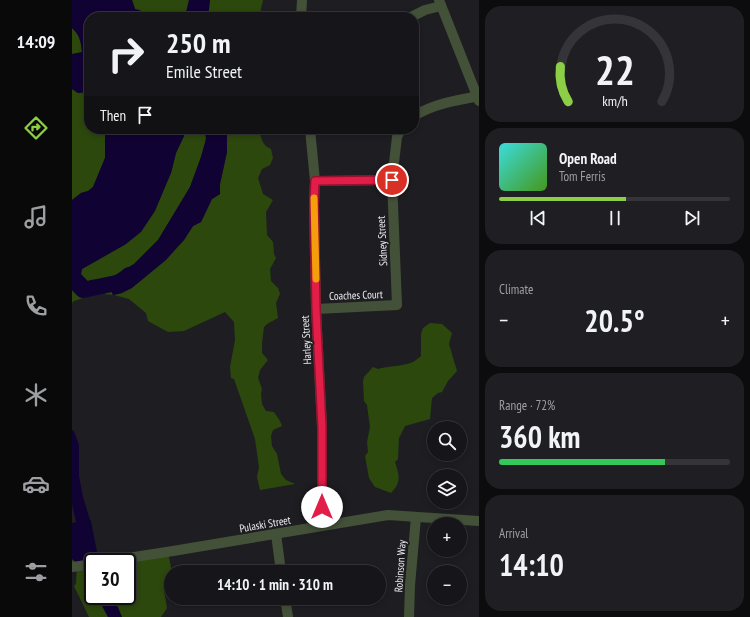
<!DOCTYPE html>
<html lang="en">
<head>
<meta charset="utf-8">
<style>
  :root { --surface:#16161a; --page:#1f1f23; --text:#f1f3f6; --muted:#9e9fa2; --line:#353539; --accent:#8cce45 }
  body { margin:0; font-family:"PT Sans Narrow",sans-serif; background:var(--page); color:var(--text); height:100vh; display:flex; flex-direction:column; font-size:15px; white-space:nowrap }
  * { box-sizing:border-box; margin:0 }
  p { font-size:13px; color:var(--muted) }
  .icon { flex:none; width:22px; height:22px; fill:none; stroke:currentColor; stroke-width:2; stroke-linecap:round; stroke-linejoin:round }
  .map { position:relative; flex:1; overflow:hidden }
  .sheet { display:flex; flex-direction:column; gap:6px; padding:6px; background:#0c0c0e; width:271px }
  .sheet>* { flex:none }
  .guide { position:absolute; left:12px; top:12px; width:335px; height:122px; border-radius:16px; box-shadow:0 2px 6px #0003,0 0 0 1px var(--line); background:#16161a; color:var(--text); overflow:hidden }
  .buttons { position:absolute; left:355px; top:421px; display:grid; gap:8px }
  .buttons a { display:grid; place-items:center; width:40px; height:40px; border-radius:50%; background:var(--surface); box-shadow:0 2px 6px #0003,0 0 0 1px var(--line); font-size:20px }
  .speed { position:absolute; left:12px; top:553px; display:flex; gap:8px; font-size:20px; font-weight:700; text-align:center }
  .speed>* { display:grid; place-content:center; width:52px; height:52px; border-radius:50%; background:var(--surface); box-shadow:0 2px 6px #0003,0 0 0 1px var(--line); line-height:1 }
  .speed .limit { border:2px solid #111; border-radius:6px; background:#fff; color:#111 }
  .pin { position:absolute; display:grid; place-items:center; width:34px; height:34px; color:#fff; margin:-17px; border:2px solid #fff; border-radius:50%; box-shadow:0 1px 4px #0007 }
  .me { position:absolute; width:44px; margin:-22px; rotate:0deg; stroke-linejoin:round; filter:drop-shadow(0 0 3px #0008) }
  .turn { display:flex; align-items:center; gap:14px; height:84px; padding:0 16px; font-size:18px }
  .turn .icon { width:52px; height:52px; stroke-width:2.5 }
  .turn b { display:block; font-size:28px; line-height:34px }
  .then { display:flex; align-items:center; height:38px; padding:0 16px; background:#0003; gap:8px; font-size:15px }
  .big { font-size:30px; font-weight:600; line-height:1.1 }
  .sheet .widget { flex:1; display:flex; flex-direction:column; justify-content:center; gap:6px; min-width:0; padding:0 14px; border-radius:16px; background:var(--page) }
  .sheet .dial { align-items:center; gap:0 }
  .dial svg { height:104px; overflow:visible; fill:none; stroke:var(--line); stroke-width:7; stroke-linecap:round; text-anchor:middle }
  .dial text { fill:var(--text); stroke:none }
  .song { display:flex; align-items:center; gap:12px }
  .cover { width:48px; height:48px; border-radius:6px; background:linear-gradient(135deg,hsl(180 70% 55%),hsl(100 70% 35%)) }
  .played { height:4px; border-radius:2px; background:linear-gradient(90deg,var(--accent) 55%,var(--line) 55%) }
  .keys { display:flex; justify-content:space-around; direction:ltr }
  .heat { display:flex; justify-content:space-between; align-items:center; font-size:22px; direction:ltr }
  .charge { height:6px; border-radius:3px; background:linear-gradient(90deg,#34c759 72%,var(--line) 0) }
  .trip { position:absolute; left:92px; top:565px; width:222px; height:40px; border-radius:20px; background:var(--surface); box-shadow:0 2px 6px #0003,0 0 0 1px var(--line); font-weight:600; line-height:40px; text-align:center }
  main { display:flex; flex:1; min-height:0 }
  .dock { display:flex; flex-direction:column; width:72px; justify-content:space-around; align-items:center; background:#09090a; color:var(--muted) }
  .dock .icon { width:28px; height:28px }
  .dock .selected { color:var(--accent) }
  .dock b { font-size:18px; color:var(--text) }
  .map>svg:first-child { display:block }
  .green { fill:#2c480d }
  .water { fill:#110234 }
  .lines { fill:none; stroke-linecap:round; stroke-linejoin:round }
  .river { stroke:#110234; stroke-width:16 }
  .street { stroke:#445139; stroke-width:10 }
  .route-casing { stroke:#92132f; stroke-width:10 }
  .route { stroke:#e11d48; stroke-width:7 }
  .slow { stroke:#f59e0b; stroke-width:7 }
  .labels { text-anchor:middle; stroke-width:4; stroke-linejoin:round; paint-order:stroke }
  .street-label { font-size:11px; fill:#ececef; stroke:#1e1e22 }
</style>
</head>
<body>
<main>
<nav class="dock">
<b>14:09</b>
<svg class="icon selected" aria-label="directions" viewBox="0 0 24 24"><path d="M12 3l9 9-9 9-9-9zM9 14v-3h6M13 9l2 2-2 2"/></svg>
<svg class="icon" aria-label="music" viewBox="0 0 24 24"><path d="M9 18V5l10-2v13"/><circle cx="6" cy="18" r="3"/><circle cx="16" cy="16" r="3"/></svg>
<svg class="icon" aria-label="phone" viewBox="0 0 24 24"><path d="M5 4h4l2 5-3 2q2 4 5 5l2-3 5 2v4C11 20 4 13 5 4z"/></svg>
<svg class="icon" aria-label="climate" viewBox="0 0 24 24"><path d="M12 3v18M4 7l16 10M4 17L20 7"/></svg>
<svg class="icon" aria-label="car" viewBox="0 0 24 24"><path d="M5 17H2v-5l4-1 3-4h7l3 4 3 1v5h-3M9 17h6M6 11h13"/><circle cx="7" cy="17" r="2"/><circle cx="17" cy="17" r="2"/></svg>
<svg class="icon" aria-label="filters" viewBox="0 0 24 24"><path d="M4 7h16M4 17h16"/><circle cx="9" cy="7" r="2"/><circle cx="15" cy="17" r="2"/></svg>
</nav>
<div class="map">
<svg width="407" height="617" viewBox="0 0 407 617">
  <rect width="100%" height="100%" fill="#1e1e22"/>
  <g class="green">
    <polygon points="60,0 117,0 113,17 78,17 76,13 63,9"/>
    <polygon points="138,0 191,0 187,17 136,17"/>
    <path d="M0 28C8 35 9 42 10 53L0 54Z"/>
    <polygon points="0,89 6,93 17,92 17,129 39,129 33,132 33,158 21,187 16,191 9,193 0,200"/>
    <polygon points="112,129 133,129 134,139 129,157 118,187 86,240 62,264 40,277 38,288 41,295 33,294 33,282 30,279 17,280 17,282 9,274 10,269 54,244 99,173 104,153 112,136"/>
    <path d="M155 129H187C189 137 190 146 199 149L201 158 198 165 190 169 186 178 191 194 201 200 194 212 195 235 201 242 202 254 204 258 198 269 199 281 206 288 208 294 204 303 206 318 195 324 192 327 190 343V353L196 360 188 370 186 378 190 389 189 394 190 404 194 411 202 412 208 421 210 426 201 430 199 436 200 446 205 454 209 474 214 480 223 484 188 490 185 477 187 467 183 439 162 379 159 378 158 367 163 340 162 322 153 312 112 331 96 332 76 321 74 313 57 299 42 295 50 293 112 240 121 226 129 222 140 199 148 194V184L155 152Z"/>
    <polygon points="0,280 15,291 14,297 2,301 0,303"/>
    <path d="M358 323 370 324 380 333 377 344 385 371 376 381 370 392 366 393 360 398 358 419 333 426 327 438 326 459 323 462C327 475 330 482 319 493L303 487 297 478 293 456 296 452 295 442 298 427 295 405 292 401 291 381 292 377 301 367 306 369C315 366 334 366 341 362 344 360 347 358 349 356V334L351 328Z"/>
    <polygon points="96,553 100,572 91,585 95,608 89,617 50,617 41,596 55,596 55,562"/>
    <polygon points="0,559 9,567 21,589 21,596 25,596 36,617 17,617 2,586 4,584 5,567 0,567"/>
  </g>
  <g class="water">
    <path d="M0 0H60L63 9 76 13 78 17H17V92L6 93 0 89V54L10 52C9 42 8 35 0 28Z"/>
    <polygon points="117,0 138,0 136,17 113,17"/>
    <path d="M39 129H112V136L104 153 99 173 83 211 69 232 54 244 10 269 9 274C14 280 20 284 18 292L15 291 0 280V200L9 193 16 191 21 187 33 158V132Z"/>
    <polygon points="133,129 155,129 155,152 148,184 148,194 140,199 129,222 121,226 112,240 94,260 60,288 50,293 41,295 38,288 40,277 62,264 86,240 118,187 129,157 134,139"/>
    <polygon points="0,430 2,431 7,445 7,476 11,497 18,520 19,521 27,562 21,562 21,589 9,567 0,559 0,523 4,522 0,504"/>
    <polygon points="25,596 41,596 50,617 36,617"/>
  </g>
  <g class="lines">
    <polyline class="river" points="0,279 11,290 49,282 57,275"/>
    <g class="street">
      <polyline points="367,0 407,101"/>
      <polyline points="229,17 230,0"/>
      <polyline points="339,17 353,10 369,6"/>
      <path d="M342 116C361 104 385 100 407 96"/>
      <polyline points="238,129 243,181 242,205 244,309 250,427 250,526"/>
      <polyline points="243,181 320,180"/>
      <polyline points="244,309 325,305 320,180 325,137 329,129"/>
      <polyline points="204,534 209,572"/>
      <polyline points="30,562 101,551 316,515 407,521"/>
      <polyline points="0,567 21,564"/>
      <polyline points="213,598 216,617"/>
      <polyline points="337,617 338,585 344,517"/>
    </g>
  </g>
  <g class="lines">
    <g class="route-casing">
      <polyline id="route" points="250,507 250,427 244,309 242,204 243,181 320,180"/>
    </g>
    <use href="#route" class="route"/>
    <polyline class="slow" points="242,198 244,279"/>
  </g>
  <g class="labels">
    <g class="street-label">
      <text transform="translate(310 241) rotate(-93)" y="4">Sidney Street</text>
      <text transform="translate(284 295) rotate(-2)" y="4">Coaches Court</text>
      <text transform="translate(234 340) rotate(-93)" y="4">Harley Street</text>
      <text transform="translate(193 524) rotate(-10)" y="4">Pulaski Street</text>
      <text transform="translate(328 566) rotate(-86)" y="4">Robinson Way</text>
    </g>
  </g>
</svg>
<div class="buttons">
<a><svg class="icon" aria-label="search" viewBox="0 0 24 24"><circle cx="10" cy="10" r="6"/><path d="M15 15l6 6"/></svg></a>
<a><svg class="icon" aria-label="layers" viewBox="0 0 24 24"><path d="M12 4l9 5-9 5-9-5zM3 14l9 5 9-5"/></svg></a>
<a>+</a>
<a>−</a>
</div>
<div class="speed"><div class="limit">30</div></div>
<div class="pin" style="left:320px;top:180px;background:#d93025"><svg class="icon" aria-label="arrive" viewBox="0 0 24 24"><path d="M6 21V4h12l-3 4 3 4H6"/></svg></div>
<svg class="me" style="left:250px;top:507px" viewBox="-20 -20 40 40"><circle r="19" fill="#fff"/><path d="M0-13L10 11 0 6-10 11z" fill="#e11d48"/></svg>
<div class="trip">14:10 · 1 min · 310 m</div>
<div class="guide">
<div class="turn"><svg class="icon" aria-label="right" viewBox="0 0 24 24"><path d="M7 20v-9h11M14 6l5 5-5 5"/></svg><div><b>250 m</b>Emile Street</div></div>
<div class="then">Then<svg class="icon" aria-label="arrive" viewBox="0 0 24 24"><path d="M6 21V4h12l-3 4 3 4H6"/></svg></div>
</div>
</div>
<section class="sheet">
<div class="widget dial"><svg viewBox="0 0 100 80">
<path d="M14 69A42 42 0 1 1 86 69"/>
<path d="M14 69A42 42 0 0 1 8 42" stroke="#8cce45"/>
<text x="50" y="56" font-size="32" font-weight="700">22</text>
<text x="50" y="72" font-size="11">km/h</text>
</svg></div>
<div class="widget">
<div class="song"><i class="cover"></i><div><b>Open Road</b><p>Tom Ferris</p></div></div>
<div class="played"></div>
<div class="keys"><svg class="icon" aria-label="previous" viewBox="0 0 24 24"><path d="M18 5L8 12l10 7zM5 5v14"/></svg><svg class="icon" aria-label="pause" viewBox="0 0 24 24"><path d="M8 5v14M16 5v14"/></svg><svg class="icon" aria-label="next" viewBox="0 0 24 24"><path d="M6 5l10 7-10 7zM19 5v14"/></svg></div>
</div>
<div class="widget"><p>Climate</p>
<div class="heat"><a>−</a><b class="big">20.5°</b><a>+</a></div>
</div>
<div class="widget"><p>Range · 72%</p><b class="big">360 km</b><div class="charge"></div></div>
<div class="widget"><p>Arrival</p><b class="big">14:10</b></div>
</section>
</main>
</body>
</html>
